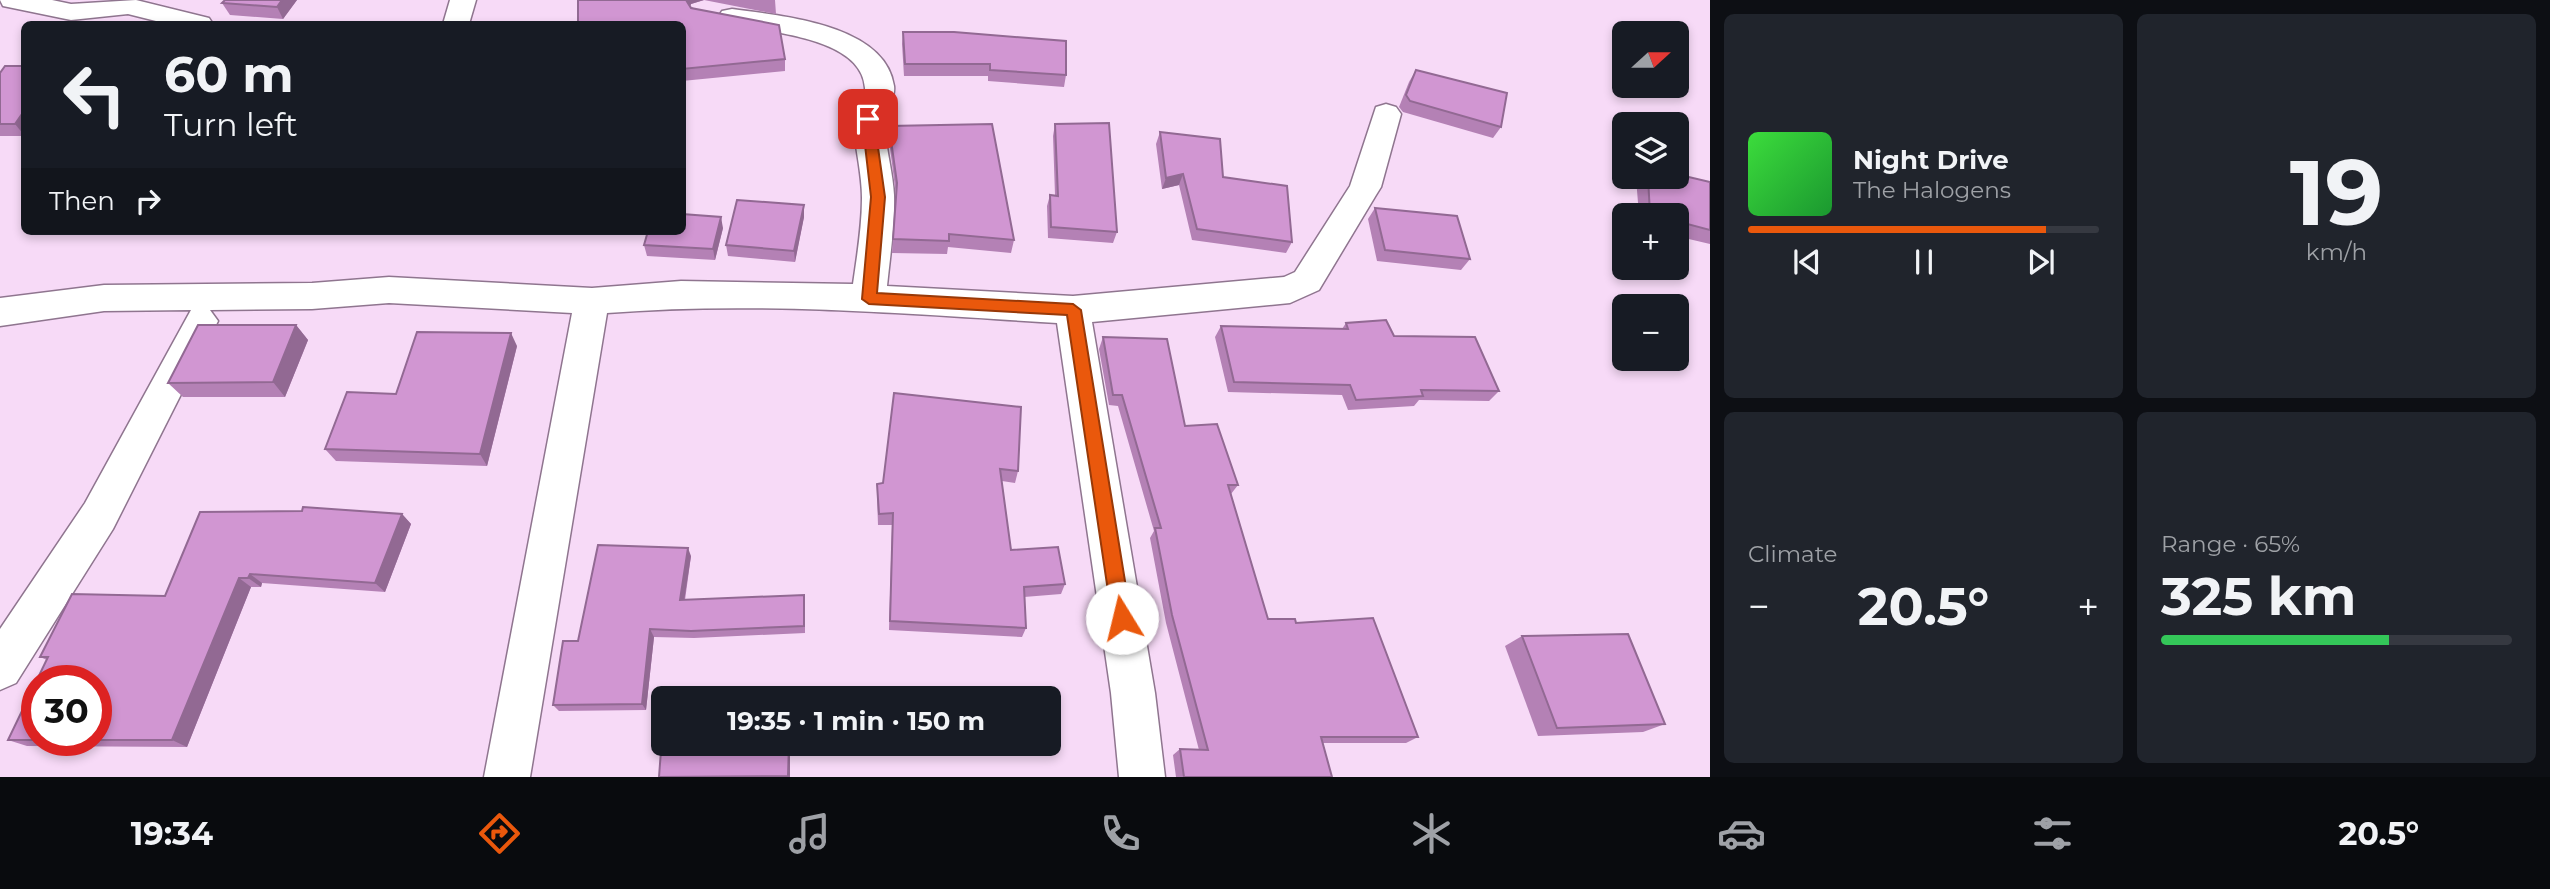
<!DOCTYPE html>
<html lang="en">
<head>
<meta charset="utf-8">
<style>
  :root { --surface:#171b24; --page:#20242c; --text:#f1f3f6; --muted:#9ea1a6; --line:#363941; --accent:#ea580c }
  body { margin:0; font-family:Montserrat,sans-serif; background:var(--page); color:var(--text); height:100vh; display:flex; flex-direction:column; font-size:26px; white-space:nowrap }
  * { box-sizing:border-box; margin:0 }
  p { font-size:23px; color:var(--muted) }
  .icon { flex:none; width:38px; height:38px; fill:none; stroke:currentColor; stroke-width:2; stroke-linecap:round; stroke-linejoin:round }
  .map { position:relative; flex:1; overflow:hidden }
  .panel { display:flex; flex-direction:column; gap:14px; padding:14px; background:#0d0f14; width:840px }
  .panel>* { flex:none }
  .hud { position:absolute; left:21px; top:21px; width:665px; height:214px; border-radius:10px; box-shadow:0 4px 10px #0003; background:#171b24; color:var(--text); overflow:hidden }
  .needle { width:46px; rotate:69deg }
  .buttons { position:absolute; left:1612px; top:21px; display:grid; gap:14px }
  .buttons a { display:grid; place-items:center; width:77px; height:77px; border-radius:10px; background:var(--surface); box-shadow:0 4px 10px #0003; font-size:35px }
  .speed { position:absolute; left:21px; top:665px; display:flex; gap:14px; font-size:35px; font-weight:700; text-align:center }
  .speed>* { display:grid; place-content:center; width:91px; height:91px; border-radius:50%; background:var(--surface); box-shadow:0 4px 10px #0003; line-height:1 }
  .speed .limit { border:10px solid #d22; background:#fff; color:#111 }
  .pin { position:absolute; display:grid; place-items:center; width:60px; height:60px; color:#fff; margin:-30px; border-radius:14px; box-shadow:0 4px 10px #0006 }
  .me { position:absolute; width:77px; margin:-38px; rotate:351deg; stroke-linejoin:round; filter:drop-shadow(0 0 5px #0008) }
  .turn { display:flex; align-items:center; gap:24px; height:147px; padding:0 28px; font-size:32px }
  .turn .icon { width:91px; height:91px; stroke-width:2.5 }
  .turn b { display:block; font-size:49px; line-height:60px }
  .then { display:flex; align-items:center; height:66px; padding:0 28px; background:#0003; gap:14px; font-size:26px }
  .big { font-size:52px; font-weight:700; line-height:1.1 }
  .panel .widget { flex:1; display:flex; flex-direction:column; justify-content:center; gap:10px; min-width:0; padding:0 24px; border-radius:10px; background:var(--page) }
  .panel .dial { align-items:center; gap:0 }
  .dial b { font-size:91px; line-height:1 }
  .song { display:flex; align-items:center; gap:21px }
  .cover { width:84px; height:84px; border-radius:10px; background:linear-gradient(135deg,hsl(120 70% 55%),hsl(130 70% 35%)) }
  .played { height:7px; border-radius:4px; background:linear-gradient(90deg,var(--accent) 85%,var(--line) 85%) }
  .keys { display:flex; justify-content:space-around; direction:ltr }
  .heat { display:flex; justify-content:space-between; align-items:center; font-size:38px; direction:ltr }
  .charge { height:10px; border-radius:5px; background:linear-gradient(90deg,#34c759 65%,var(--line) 0) }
  .panel .tiles { flex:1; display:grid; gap:14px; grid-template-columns:repeat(2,1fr) }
  .trip { position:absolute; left:651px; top:686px; width:410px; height:70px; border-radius:10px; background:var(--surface); box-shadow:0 4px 10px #0003; font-weight:700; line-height:70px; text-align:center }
  .menu { display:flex; height:112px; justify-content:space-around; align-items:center; background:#090b0e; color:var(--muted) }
  .menu .icon { width:49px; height:49px }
  .menu .active { color:var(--accent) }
  .menu b { font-size:32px; color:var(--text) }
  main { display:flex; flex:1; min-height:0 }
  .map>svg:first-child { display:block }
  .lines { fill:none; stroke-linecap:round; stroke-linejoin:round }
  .minor-casing { stroke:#8f758f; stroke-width:3 }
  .minor { fill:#fff; fill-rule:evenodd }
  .wall { fill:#b481b5; fill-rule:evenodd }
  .shaded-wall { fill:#926993 }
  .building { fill:#d196d2; stroke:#926993; stroke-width:2 }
  .route { fill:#ea580c; stroke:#983908; stroke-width:2 }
</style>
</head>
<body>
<main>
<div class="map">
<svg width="1710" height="777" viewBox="0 0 1710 777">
  <rect width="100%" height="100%" fill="#f7daf7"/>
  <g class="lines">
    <g class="minor-casing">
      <g id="minor">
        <polygon points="0,0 52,0 71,4 136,0 209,18 213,24 168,24 128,14 71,20 3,6"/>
        <polygon points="450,0 476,0 469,24 443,24"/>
        <path d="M732 9C781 16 885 24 894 86 896 101 883 114 885 132 887 153 893 174 894 195 895 225 890 256 887 286L1073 296 1284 277 1295 272 1350 186 1376 107 1386 104 1396 107 1401 114 1381 187 1376 195 1319 290 1290 303 1092 322 1155 693 1165 777H1119L1111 693 1057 323C908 314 757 301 607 313L530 777H484L572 313 389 303 312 309 210 310 218 321 113 529 16 683 0 690V629L85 503 191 310 104 311 0 326V298L104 285 312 283 389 277 592 288 681 281 853 284C857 256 862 227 862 198 862 175 856 152 854 129 853 113 866 102 865 88 862 35 760 32 722 23L718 17 722 11Z"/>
      </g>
    </g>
    <use href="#minor" class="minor"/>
  </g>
  <g class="wall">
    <polygon points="225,0 297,0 283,19 230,15 222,3"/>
    <polygon points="578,0 775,0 776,14 704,0 691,4 690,6 785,59 785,71 682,81 682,24 578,24"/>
    <polygon points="903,32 1066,75 1064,87 988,81 988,76 904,76 902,44"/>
    <polygon points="24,66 24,136 0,136 0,73"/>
    <polygon points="1416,70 1501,127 1493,138 1403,112 1399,107 1409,82"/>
    <polygon points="1055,124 1117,232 1113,243 1048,238 1047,206 1050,195 1055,195 1053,136"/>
    <polygon points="889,126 1014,240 1011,253 948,247 947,254 892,253 896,195 889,140"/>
    <polygon points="1160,132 1223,177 1292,242 1286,253 1192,240 1179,185 1162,189 1156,144"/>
    <polygon points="1637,177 1676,177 1710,182 1710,244 1676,236 1676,215 1639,215 1636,178"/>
    <polygon points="804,205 804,217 795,262 728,256 726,245"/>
    <polygon points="1375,208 1470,259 1461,270 1377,261 1368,219"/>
    <polygon points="723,228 715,260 647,256 644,245"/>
    <polygon points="1346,323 1394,336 1499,391 1489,401 1419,400 1414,406 1348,410 1342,395 1228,392 1215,337 1221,326 1342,329"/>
    <polygon points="296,325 308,340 285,397 183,397 168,383"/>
    <polygon points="1103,337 1238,485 1231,494 1268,619 1296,623 1418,737 1406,743 1323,743 1332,777 1176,777 1173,755 1180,749 1199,750 1166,623 1150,538 1154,531 1118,406 1109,405 1099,349"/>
    <polygon points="517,346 487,466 336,461 325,449"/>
    <polygon points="894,393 1018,471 1015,483 1002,481 1011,550 1065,584 1061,594 1024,597 1026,628 1022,637 889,630 892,525 878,525 877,495 877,484 883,483"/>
    <path d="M402 514 411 524 385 592 262 583 261 587H251L187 747 27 746 8 740 47 660 40 657 165 596ZM37 681 96 740H37Z"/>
    <polygon points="691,556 685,600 805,602 805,633 694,638 654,637 646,710 559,711 553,705 578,641"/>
    <polygon points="1522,636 1665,724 1643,732 1538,736 1505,646"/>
  </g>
  <g class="shaded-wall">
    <polygon points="282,0 297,0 283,19 277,7"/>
    <polygon points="686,0 704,0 691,4 688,12"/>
    <polygon points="24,111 24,135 15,124"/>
    <polygon points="1183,174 1179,185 1162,189 1166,178"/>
    <polygon points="804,205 804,217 795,262 794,251"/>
    <polygon points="721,217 723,228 715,260 713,249"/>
    <polygon points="296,325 308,340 285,397 273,382"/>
    <polygon points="511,333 517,346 487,466 480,454"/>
    <polygon points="402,514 411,524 385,592 375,583"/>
    <polygon points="688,548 691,556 683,608 680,600"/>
    <polygon points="250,574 262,583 261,587 248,578"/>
    <polygon points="239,578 251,587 187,747 172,740"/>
    <polygon points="650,629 654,637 646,710 642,704"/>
    <polygon points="789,744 790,744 790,777 788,777"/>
  </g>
  <g class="building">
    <polygon points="225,0 282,0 277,7 222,3"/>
    <polygon points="578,0 686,0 691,8 779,25 785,59 682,69 682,24 636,24 635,23 614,24 578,24"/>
    <polygon points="903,32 954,32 1066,41 1066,75 990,70 990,64 905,64"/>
    <polygon points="5,66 24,66 24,111 15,124 0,124 0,73"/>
    <polygon points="1416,70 1507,93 1501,127 1410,101 1406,95"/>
    <polygon points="1109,123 1117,232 1051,227 1050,195 1058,196 1055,124"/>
    <polygon points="992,124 1014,240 949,234 949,241 893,239 897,183 889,126"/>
    <polygon points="1160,132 1220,139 1223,177 1287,186 1292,242 1197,229 1183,174 1166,178"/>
    <polygon points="1676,174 1710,182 1710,230 1676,221 1676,215 1650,214 1648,177 1676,177"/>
    <polygon points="737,200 804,205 794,251 726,245"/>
    <polygon points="1375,208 1457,216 1470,259 1385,250"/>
    <polygon points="682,214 721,217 713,249 644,245 648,231 682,231"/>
    <polygon points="1386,320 1394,336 1475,337 1499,391 1421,390 1423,396 1356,400 1350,385 1234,382 1221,326 1348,329 1346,323"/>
    <polygon points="198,325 296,325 273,382 168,383"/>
    <polygon points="417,332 511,333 480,454 325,449 347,392 396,394"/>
    <polygon points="1103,337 1167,339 1185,426 1217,424 1238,485 1228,485 1268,619 1295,619 1296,623 1373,618 1418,737 1321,737 1332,777 1184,777 1180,749 1208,750 1172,615 1155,528 1161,528 1122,395 1113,395"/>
    <polygon points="894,393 1021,407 1018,471 1000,469 1011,550 1058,547 1065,584 1024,587 1026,628 890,621 893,513 879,514 877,484 883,483"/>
    <polygon points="303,507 402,514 375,583 250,574 248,578 239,578 172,740 96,740 96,681 37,681 37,740 8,740 48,657 40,657 72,594 165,596 200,512 302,511"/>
    <polygon points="598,545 688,548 680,600 804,595 804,626 691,631 650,629 642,704 553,705 563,641 578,641"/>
    <polygon points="1628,634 1665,724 1557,728 1522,636"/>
    <polygon points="663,724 663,744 789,744 788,776 659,777"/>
  </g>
  <polygon class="route" points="868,114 874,119 885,197 877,293 1073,304 1081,310 1131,618 1128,625 1122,627 1115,625 1112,618 1067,315 869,304 862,299 871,197 862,119"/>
</svg>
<div class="buttons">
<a><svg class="needle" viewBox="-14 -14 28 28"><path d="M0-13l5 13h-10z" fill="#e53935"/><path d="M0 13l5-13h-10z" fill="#9ea1a6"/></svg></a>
<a><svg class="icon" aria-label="layers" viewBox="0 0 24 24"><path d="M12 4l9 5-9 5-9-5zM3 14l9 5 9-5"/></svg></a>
<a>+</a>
<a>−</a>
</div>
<div class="speed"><div class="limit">30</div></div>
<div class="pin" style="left:868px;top:119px;background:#d93025"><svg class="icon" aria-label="arrive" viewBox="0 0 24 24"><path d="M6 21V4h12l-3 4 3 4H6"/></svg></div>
<svg class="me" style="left:1122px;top:618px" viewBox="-20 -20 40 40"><circle r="19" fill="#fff"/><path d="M0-13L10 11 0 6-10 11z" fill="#ea580c"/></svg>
<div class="trip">19:35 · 1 min · 150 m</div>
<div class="hud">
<div class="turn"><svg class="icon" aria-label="left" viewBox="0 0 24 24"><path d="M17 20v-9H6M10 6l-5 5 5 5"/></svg><div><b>60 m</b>Turn left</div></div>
<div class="then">Then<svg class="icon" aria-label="right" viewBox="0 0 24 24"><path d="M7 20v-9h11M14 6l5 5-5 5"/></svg></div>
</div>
</div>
<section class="panel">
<div class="tiles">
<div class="widget">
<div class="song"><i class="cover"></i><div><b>Night Drive</b><p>The Halogens</p></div></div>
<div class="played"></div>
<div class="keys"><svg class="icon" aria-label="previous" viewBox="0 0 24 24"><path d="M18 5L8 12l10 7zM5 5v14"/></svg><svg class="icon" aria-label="pause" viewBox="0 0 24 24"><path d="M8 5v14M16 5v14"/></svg><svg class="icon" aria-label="next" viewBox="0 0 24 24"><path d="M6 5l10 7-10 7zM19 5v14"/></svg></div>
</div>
<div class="widget dial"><b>19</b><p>km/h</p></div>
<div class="widget"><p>Climate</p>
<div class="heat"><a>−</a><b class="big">20.5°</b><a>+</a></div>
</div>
<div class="widget"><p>Range · 65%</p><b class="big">325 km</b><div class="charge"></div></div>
</div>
</section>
</main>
<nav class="menu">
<b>19:34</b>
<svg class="icon active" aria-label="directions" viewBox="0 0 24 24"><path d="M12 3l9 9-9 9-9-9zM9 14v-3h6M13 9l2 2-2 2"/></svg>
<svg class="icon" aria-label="music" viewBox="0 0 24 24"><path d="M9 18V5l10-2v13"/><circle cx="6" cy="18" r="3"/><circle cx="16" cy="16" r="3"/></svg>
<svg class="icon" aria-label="phone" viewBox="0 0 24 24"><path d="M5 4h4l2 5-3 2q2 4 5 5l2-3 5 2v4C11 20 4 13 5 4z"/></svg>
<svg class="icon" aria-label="climate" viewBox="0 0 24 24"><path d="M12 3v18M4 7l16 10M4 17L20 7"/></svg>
<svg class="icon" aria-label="car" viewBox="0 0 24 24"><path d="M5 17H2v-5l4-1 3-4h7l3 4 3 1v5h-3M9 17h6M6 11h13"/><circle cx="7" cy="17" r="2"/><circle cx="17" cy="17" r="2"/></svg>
<svg class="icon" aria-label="filters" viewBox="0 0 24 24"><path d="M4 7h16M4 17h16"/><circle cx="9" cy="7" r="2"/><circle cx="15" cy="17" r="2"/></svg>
<b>20.5°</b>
</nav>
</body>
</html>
